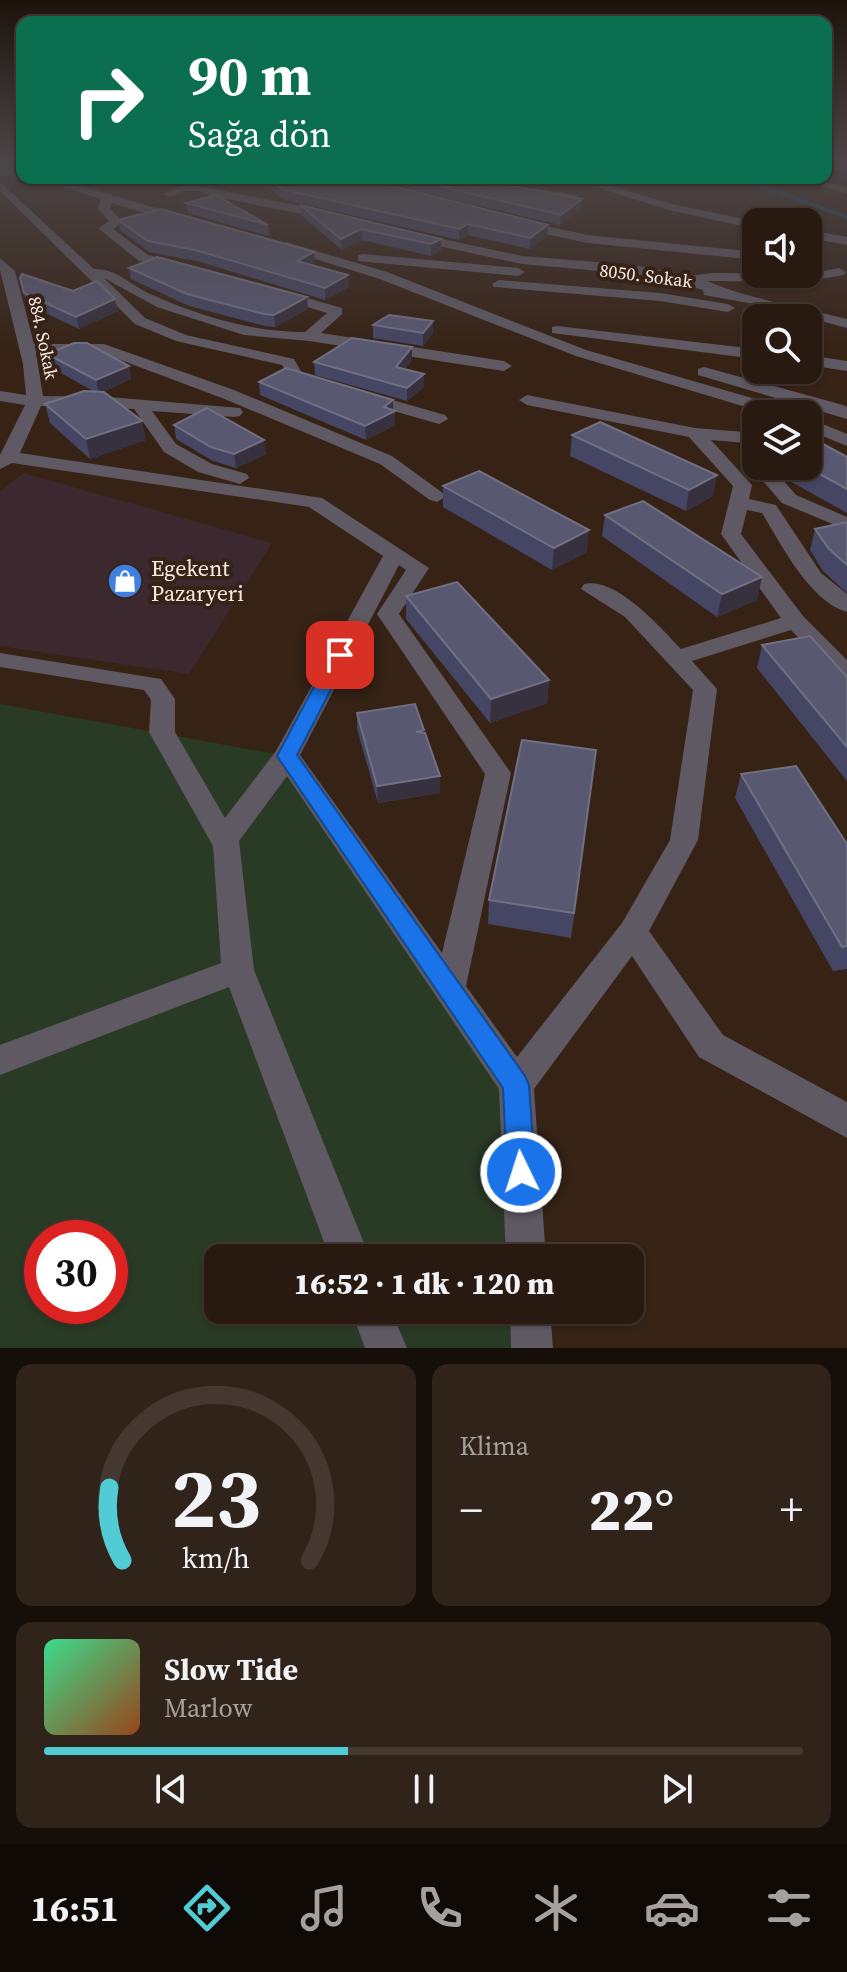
<!DOCTYPE html>
<html lang="tr">
<head>
<meta charset="utf-8">
<style>
  :root { --surface:#281a10; --page:#302319; --text:#f1f3f6; --muted:#a5a19f; --line:#443830; --accent:#51ccd4 }
  body { margin:0; font-family:"Source Serif 4",serif; background:var(--page); color:var(--text); height:100vh; display:flex; flex-direction:column; font-size:30px; white-space:nowrap }
  * { box-sizing:border-box; margin:0 }
  p { font-size:26px; color:var(--muted) }
  .icon { flex:none; width:44px; height:44px; fill:none; stroke:currentColor; stroke-width:2; stroke-linecap:round; stroke-linejoin:round }
  .map { position:relative; height:1348px; overflow:hidden }
  .sheet { display:flex; flex-direction:column; gap:16px; padding:16px; background:#160e09; flex:1 }
  .sheet>* { flex:none }
  .hud { position:absolute; left:16px; top:16px; width:816px; height:168px; border-radius:16px; box-shadow:0 2px 6px #0004,0 0 0 2px var(--line); background:#0b6e4f; color:#fff; overflow:hidden }
  .fabs { position:absolute; left:742px; top:208px; display:grid; gap:16px }
  .fabs a { display:grid; place-items:center; width:80px; height:80px; border-radius:16px; background:var(--surface); box-shadow:0 2px 6px #0004,0 0 0 2px var(--line); font-size:40px }
  .speed { position:absolute; left:24px; top:1220px; display:flex; gap:16px; font-size:40px; font-weight:700; text-align:center }
  .speed>* { display:grid; place-content:center; width:104px; height:104px; border-radius:50%; background:var(--surface); box-shadow:0 2px 6px #0004,0 0 0 2px var(--line); line-height:1 }
  .speed .limit { border:12px solid #d22; background:#fff; color:#111 }
  .pin { position:absolute; display:grid; place-items:center; width:68px; height:68px; color:#fff; margin:-34px; border-radius:16px; box-shadow:0 4px 12px #0006 }
  .me { position:absolute; width:88px; margin:-44px; rotate:356deg; stroke-linejoin:round; filter:drop-shadow(0 0 6px #0008) }
  .turn { display:flex; align-items:center; gap:28px; height:168px; padding:0 40px; font-size:36px }
  .turn .icon { width:104px; height:104px; stroke-width:2.5 }
  .turn b { display:block; font-size:56px; line-height:68px }
  .big { font-size:60px; font-weight:800; line-height:1.1 }
  .sheet .widget { flex:1; display:flex; flex-direction:column; justify-content:center; gap:12px; min-width:0; padding:0 28px; border-radius:16px; background:var(--page) }
  .sheet .dial { align-items:center; gap:0 }
  .dial svg { height:208px; overflow:visible; fill:none; stroke:var(--line); stroke-width:7; stroke-linecap:round; text-anchor:middle }
  .dial text { fill:var(--text); stroke:none }
  .song { display:flex; align-items:center; gap:24px }
  .cover { width:96px; height:96px; border-radius:12px; background:linear-gradient(135deg,hsl(150 70% 55%),hsl(20 70% 35%)) }
  .played { height:8px; border-radius:4px; background:linear-gradient(90deg,var(--accent) 40%,var(--line) 40%) }
  .keys { display:flex; justify-content:space-around; direction:ltr }
  .heat { display:flex; justify-content:space-between; align-items:center; font-size:44px; direction:ltr }
  .sheet .tiles { flex:1; display:grid; gap:16px; grid-template-columns:1fr 1fr }
  .widget:last-child { grid-column:span 2 }
  .trip { position:absolute; left:204px; top:1244px; width:440px; height:80px; border-radius:16px; background:var(--surface); box-shadow:0 2px 6px #0004,0 0 0 2px var(--line); font-weight:800; line-height:80px; text-align:center }
  .tab-bar { display:flex; height:128px; justify-content:space-around; align-items:center; background:#100a06; color:var(--muted) }
  .tab-bar .icon { width:56px; height:56px }
  .tab-bar .on { color:var(--accent) }
  .tab-bar b { font-size:36px; color:var(--text) }
  .map>svg:first-child { display:block }
  .commercial { fill:#3c2930 }
  .green { fill:#293a25; fill-rule:evenodd }
  .lines { fill:none; stroke-linecap:round; stroke-linejoin:round }
  .stream { stroke:#194955; stroke-width:4 }
  .minor { fill:#5e5963; fill-rule:evenodd }
  .wall { fill:#454663 }
  .shaded-wall { fill:#37313f }
  .building { fill:#585871; stroke:#716f82; stroke-width:2 }
  .route { fill:#1a73e8; stroke:#114b97; stroke-width:2 }
  .labels { text-anchor:middle; stroke-width:8; stroke-linejoin:round; paint-order:stroke }
  .far-street-label { font-size:18px; fill:#f7eae1; stroke:#362316 }
  .poi-label { font-size:22px; fill:#f7eae1; stroke:#362316; text-anchor:start }
</style>
</head>
<body>
<div class="map">
<svg width="847" height="1348" viewBox="0 0 847 1348">
  <rect width="100%" height="100%" fill="#362316"/>
  <polygon class="commercial" points="23,473 272,543 189,674 0,646 0,492"/>
  <path class="green" d="M0 704 287 756 514 1108 523 1258H218V1310H526L529 1348H0ZM42 1238H110V1306H42Z"/>
  <g class="lines">
    <polyline class="stream" points="739,178 847,217"/>
    <g class="minor">
      <polygon points="826,164 847,165 847,171 826,170"/>
      <polygon points="0,166 22,171 22,177 0,172"/>
      <polygon points="35,178 52,178 184,216 184,222 180,223 111,203 110,208 123,222 113,229 148,255 190,265 183,269 139,261 98,228 109,221 98,209 101,199"/>
      <polygon points="429,178 458,178 572,194 578,197 572,200"/>
      <polygon points="566,178 584,178 676,205 758,222 756,229 669,210"/>
      <polygon points="797,178 814,178 847,188 847,194"/>
      <path d="M0 182 94 269C115 268 131 285 150 294 200 316 250 332 305 332L327 313 271 296V290L276 289 342 308V314L321 333 504 361 512 366 504 371 309 341 244 335 157 307 104 278 145 318 186 335 294 359 303 375 326 384 318 389 291 381 282 365 176 341 135 324 0 191Z"/>
      <polygon points="187,184 332,212 338,216 332,220 217,197 199,191 184,191 169,197 163,194"/>
      <polygon points="517,220 588,235 737,250 756,255 756,263 737,258 588,243 513,227 513,221"/>
      <polygon points="808,230 847,237 847,245 808,238"/>
      <path d="M410 232 522 256 633 265 689 276 713 273 808 274 839 268 846 272 844 275 804 282 707 281C748 299 802 307 847 319V328L766 306 704 295 703 290 655 276 522 264 406 239V233Z"/>
      <polygon points="286,242 387,272 586,350 793,410 796,414 769,414 576,356 377,278 282,249 280,246"/>
      <polygon points="363,254 518,268 525,272 518,276 358,261 358,255"/>
      <path d="M0 258 15 271 34 344H104L234 390 392 456 447 496 437 502 430 500 380 464 222 398 102 353H36L43 396 109 397 240 408 243 412 240 416 234 417 152 411 176 444 212 464 247 474 249 478 240 484 198 472 164 452 134 409 41 406 20 453 322 498 429 568 399 614 511 773 466 986 517 1057 622 923 670 840 693 690 625 617 581 589 584 584C616 576 661 628 681 649L781 618 721 534 733 486 689 437 527 405 519 400 527 395 695 428 756 433V451L750 450 746 443 711 440 752 485 749 499 776 505 821 573 847 594V612C810 602 781 544 762 513L747 510 741 534 803 616 847 660V682L839 679 791 630 692 661 717 689 698 840 649 931 723 1035 847 1102V1138L699 1057 632 956 534 1089 546 1258H506L499 1089 287 776 239 841 254 970 370 1258H330L229 987 0 1075V1045L221 963 213 846 149 732 151 700 144 690 0 667V653L161 679 175 699V732L225 818 276 751 383 556 309 507 12 463 0 469V455L25 405 0 401V391L26 395 23 364 0 270ZM399 565 406 570 377 614 485 774 442 953 300 755Z"/>
      <polygon points="499,280 660,293 728,304 735,308 728,312 660,301 494,287 492,284"/>
      <polygon points="557,326 756,349 756,359 552,333 552,327"/>
      <polygon points="808,355 847,361 847,371 808,365"/>
      <polygon points="704,367 843,405 847,407 847,419 698,375 698,369"/>
      <polygon points="361,391 445,415 448,419 439,424 355,400 353,396 355,392"/>
      <polygon points="808,418 847,434 847,446 808,430"/>
      <polygon points="755,462 756,466 771,466 796,495 847,517 847,530 782,503 755,472"/>
      <polygon points="351,1310 391,1310 407,1348 365,1348"/>
      <polygon points="510,1310 550,1310 553,1348 511,1348"/>
    </g>
  </g>
  <g class="wall">
    <polygon points="257,178 359,178 547,236 530,249 468,235 459,240 282,199"/>
    <polygon points="364,178 377,178 378,181"/>
    <polygon points="396,178 442,178 476,188 582,199 581,209 560,225 396,186"/>
    <polygon points="186,203 268,225 269,236 188,213"/>
    <polygon points="300,205 441,239 441,250 431,256 362,240 342,250 301,215"/>
    <polygon points="118,220 314,252 315,263 312,265 348,275 349,287 325,300 197,261 149,252 120,230"/>
    <polygon points="129,268 307,297 308,309 275,327 265,326 189,306 131,279"/>
    <polygon points="20,278 118,311 79,329 27,304"/>
    <polygon points="433,321 433,333 423,346 373,338 373,325"/>
    <polygon points="412,347 412,360 405,369 424,387 407,401 315,375 314,362"/>
    <polygon points="47,354 129,366 131,379 103,392 146,440 90,459 50,423 45,404 95,392 50,367"/>
    <polygon points="259,382 393,411 395,411 395,425 366,440 260,395"/>
    <polygon points="174,425 266,454 236,468 213,461 176,439"/>
    <polygon points="572,435 713,496 686,511 570,456"/>
    <polygon points="847,457 847,513 786,479 778,469 778,466 808,466"/>
    <polygon points="443,486 587,552 552,570 443,507"/>
    <polygon points="605,515 757,600 717,617 602,536"/>
    <polygon points="847,522 847,593 823,571 810,550 815,529"/>
    <polygon points="406,596 549,680 547,703 490,723 406,619"/>
    <polygon points="762,645 847,677 847,781 757,668"/>
    <polygon points="357,713 424,733 440,776 440,793 378,803 357,729"/>
    <polygon points="596,750 571,938 488,924 489,900"/>
    <polygon points="741,774 847,844 847,969 833,971 735,798"/>
  </g>
  <g class="shaded-wall">
    <polygon points="582,199 581,209 560,225 561,215"/>
    <polygon points="468,224 468,235 459,240 459,229"/>
    <polygon points="548,225 547,236 530,249 530,238"/>
    <polygon points="361,229 362,240 342,250 341,239"/>
    <polygon points="441,239 441,250 431,256 431,244"/>
    <polygon points="314,252 315,263 297,272 297,261"/>
    <polygon points="348,275 349,287 325,300 325,288"/>
    <polygon points="307,297 308,309 275,327 274,315"/>
    <polygon points="115,299 118,311 79,329 76,317"/>
    <polygon points="433,321 433,333 423,346 423,333"/>
    <polygon points="412,347 412,360 396,380 396,367"/>
    <polygon points="129,366 131,379 99,394 96,380"/>
    <polygon points="424,374 424,387 407,401 407,388"/>
    <polygon points="393,400 393,412 395,411 395,425 366,440 365,426"/>
    <polygon points="142,421 146,440 90,459 86,439"/>
    <polygon points="264,440 266,454 236,468 234,454"/>
    <polygon points="717,475 713,496 686,511 689,490"/>
    <polygon points="589,530 587,552 552,570 554,548"/>
    <polygon points="762,577 757,600 717,617 722,594"/>
    <polygon points="549,680 547,703 490,723 491,699"/>
    <polygon points="440,776 440,793 378,803 377,786"/>
  </g>
  <g class="building">
    <polygon points="268,178 360,178 548,225 530,238 468,224 459,229 281,189"/>
    <polygon points="405,178 442,178 476,188 491,182 582,199 561,215"/>
    <polygon points="216,195 268,225 186,203"/>
    <polygon points="300,205 441,239 431,244 361,229 341,239"/>
    <polygon points="161,209 314,252 297,261 348,275 325,288 195,250 148,241 118,220"/>
    <polygon points="157,257 307,297 274,315 264,314 187,294 129,268"/>
    <polygon points="22,274 73,291 97,281 115,299 76,317 24,293 20,278"/>
    <polygon points="389,315 433,321 423,333 373,325"/>
    <polygon points="352,338 412,347 396,367 424,374 407,388 314,362"/>
    <polygon points="74,343 87,343 129,366 96,380 47,354"/>
    <polygon points="286,368 393,400 384,407 395,411 365,426 259,382"/>
    <polygon points="84,391 104,392 142,421 86,439 45,404"/>
    <polygon points="207,408 264,440 234,454 211,447 174,425"/>
    <polygon points="600,422 717,475 689,490 572,435"/>
    <polygon points="812,438 847,457 847,489 805,466 808,466 808,440"/>
    <polygon points="479,471 589,530 554,548 443,486"/>
    <polygon points="643,501 762,577 722,594 605,515"/>
    <polygon points="847,522 847,565 829,549 815,529"/>
    <polygon points="457,582 549,680 491,699 406,596"/>
    <polygon points="810,636 847,677 847,747 762,645"/>
    <polygon points="415,704 424,730 416,732 425,733 440,776 377,786 357,713"/>
    <polygon points="522,740 596,750 574,913 489,900"/>
    <polygon points="796,766 847,844 847,946 842,947 741,774"/>
  </g>
  <linearGradient id="sky" x2="0" y2="1"><stop stop-color="#1e130c"/><stop offset="0.46" stop-color="#4c4547"/><stop offset="1" stop-color="#4c4547" stop-opacity="0"/></linearGradient>
  <rect width="847" height="350" fill="url(#sky)"/>
  <polygon class="route" points="340,650 349,655 297,755 525,1076 529,1085 535,1172 531,1181 521,1185 511,1181 507,1172 503,1088 277,756 331,655"/>
  <defs>
    <g id="shop-disc" transform="scale(1.8)"><circle r="9.5" fill="#3f7fe0" stroke="#362316"/><path d="M-5-2.5h2.3a2.7 3.5 0 0 1 5.4 0H5L5.5 6h-11ZM-1.5-2.5h3a1.5 2.3 0 0 0-3 0Z" fill="#fff"/></g>
  </defs>
  <g fill-rule="evenodd">
    <use href="#shop-disc" x="125" y="581"/>
  </g>
  <g class="labels">
    <g class="far-street-label">
      <text transform="translate(646 276) rotate(7)" y="6">8050. Sokak</text>
      <text transform="translate(43 338) rotate(78)" y="6">884. Sokak</text>
    </g>
    <g class="poi-label">
      <text x="151" y="576">Egekent<tspan x="151" dy="25">Pazaryeri</tspan></text>
    </g>
  </g>
</svg>
<div class="fabs">
<a><svg class="icon" aria-label="sound" viewBox="0 0 24 24"><path d="M4 9h4l5-4v14l-5-4H4zM17 9q2 3 0 6"/></svg></a>
<a><svg class="icon" aria-label="search" viewBox="0 0 24 24"><circle cx="10" cy="10" r="6"/><path d="M15 15l6 6"/></svg></a>
<a><svg class="icon" aria-label="layers" viewBox="0 0 24 24"><path d="M12 4l9 5-9 5-9-5zM3 14l9 5 9-5"/></svg></a>
</div>
<div class="speed"><div class="limit">30</div></div>
<div class="pin" style="left:340px;top:655px;background:#d93025"><svg class="icon" aria-label="arrive" viewBox="0 0 24 24"><path d="M6 21V4h12l-3 4 3 4H6"/></svg></div>
<svg class="me" style="left:521px;top:1172px" viewBox="-20 -20 40 40"><circle r="17" fill="#1a73e8" stroke="#fff" stroke-width="3"/><path d="M0-11L8 9 0 5-8 9z" fill="#fff"/></svg>
<div class="trip">16:52 · 1 dk · 120 m</div>
<div class="hud">
<div class="turn"><svg class="icon" aria-label="right" viewBox="0 0 24 24"><path d="M7 20v-9h11M14 6l5 5-5 5"/></svg><div><b>90 m</b>Sağa dön</div></div>
</div>
</div>
<section class="sheet">
<div class="tiles">
<div class="widget dial"><svg viewBox="0 0 100 80">
<path d="M14 69A42 42 0 1 1 86 69"/>
<path d="M14 69A42 42 0 0 1 9 41" stroke="#51ccd4"/>
<text x="50" y="56" font-size="32" font-weight="700">23</text>
<text x="50" y="72" font-size="11">km/h</text>
</svg></div>
<div class="widget"><p>Klima</p>
<div class="heat"><a>−</a><b class="big">22°</b><a>+</a></div>
</div>
<div class="widget">
<div class="song"><i class="cover"></i><div><b>Slow Tide</b><p>Marlow</p></div></div>
<div class="played"></div>
<div class="keys"><svg class="icon" aria-label="previous" viewBox="0 0 24 24"><path d="M18 5L8 12l10 7zM5 5v14"/></svg><svg class="icon" aria-label="pause" viewBox="0 0 24 24"><path d="M8 5v14M16 5v14"/></svg><svg class="icon" aria-label="next" viewBox="0 0 24 24"><path d="M6 5l10 7-10 7zM19 5v14"/></svg></div>
</div>
</div>
</section>
<nav class="tab-bar">
<b>16:51</b>
<svg class="icon on" aria-label="directions" viewBox="0 0 24 24"><path d="M12 3l9 9-9 9-9-9zM9 14v-3h6M13 9l2 2-2 2"/></svg>
<svg class="icon" aria-label="music" viewBox="0 0 24 24"><path d="M9 18V5l10-2v13"/><circle cx="6" cy="18" r="3"/><circle cx="16" cy="16" r="3"/></svg>
<svg class="icon" aria-label="phone" viewBox="0 0 24 24"><path d="M5 4h4l2 5-3 2q2 4 5 5l2-3 5 2v4C11 20 4 13 5 4z"/></svg>
<svg class="icon" aria-label="climate" viewBox="0 0 24 24"><path d="M12 3v18M4 7l16 10M4 17L20 7"/></svg>
<svg class="icon" aria-label="car" viewBox="0 0 24 24"><path d="M5 17H2v-5l4-1 3-4h7l3 4 3 1v5h-3M9 17h6M6 11h13"/><circle cx="7" cy="17" r="2"/><circle cx="17" cy="17" r="2"/></svg>
<svg class="icon" aria-label="filters" viewBox="0 0 24 24"><path d="M4 7h16M4 17h16"/><circle cx="9" cy="7" r="2"/><circle cx="15" cy="17" r="2"/></svg>
</nav>
</body>
</html>
